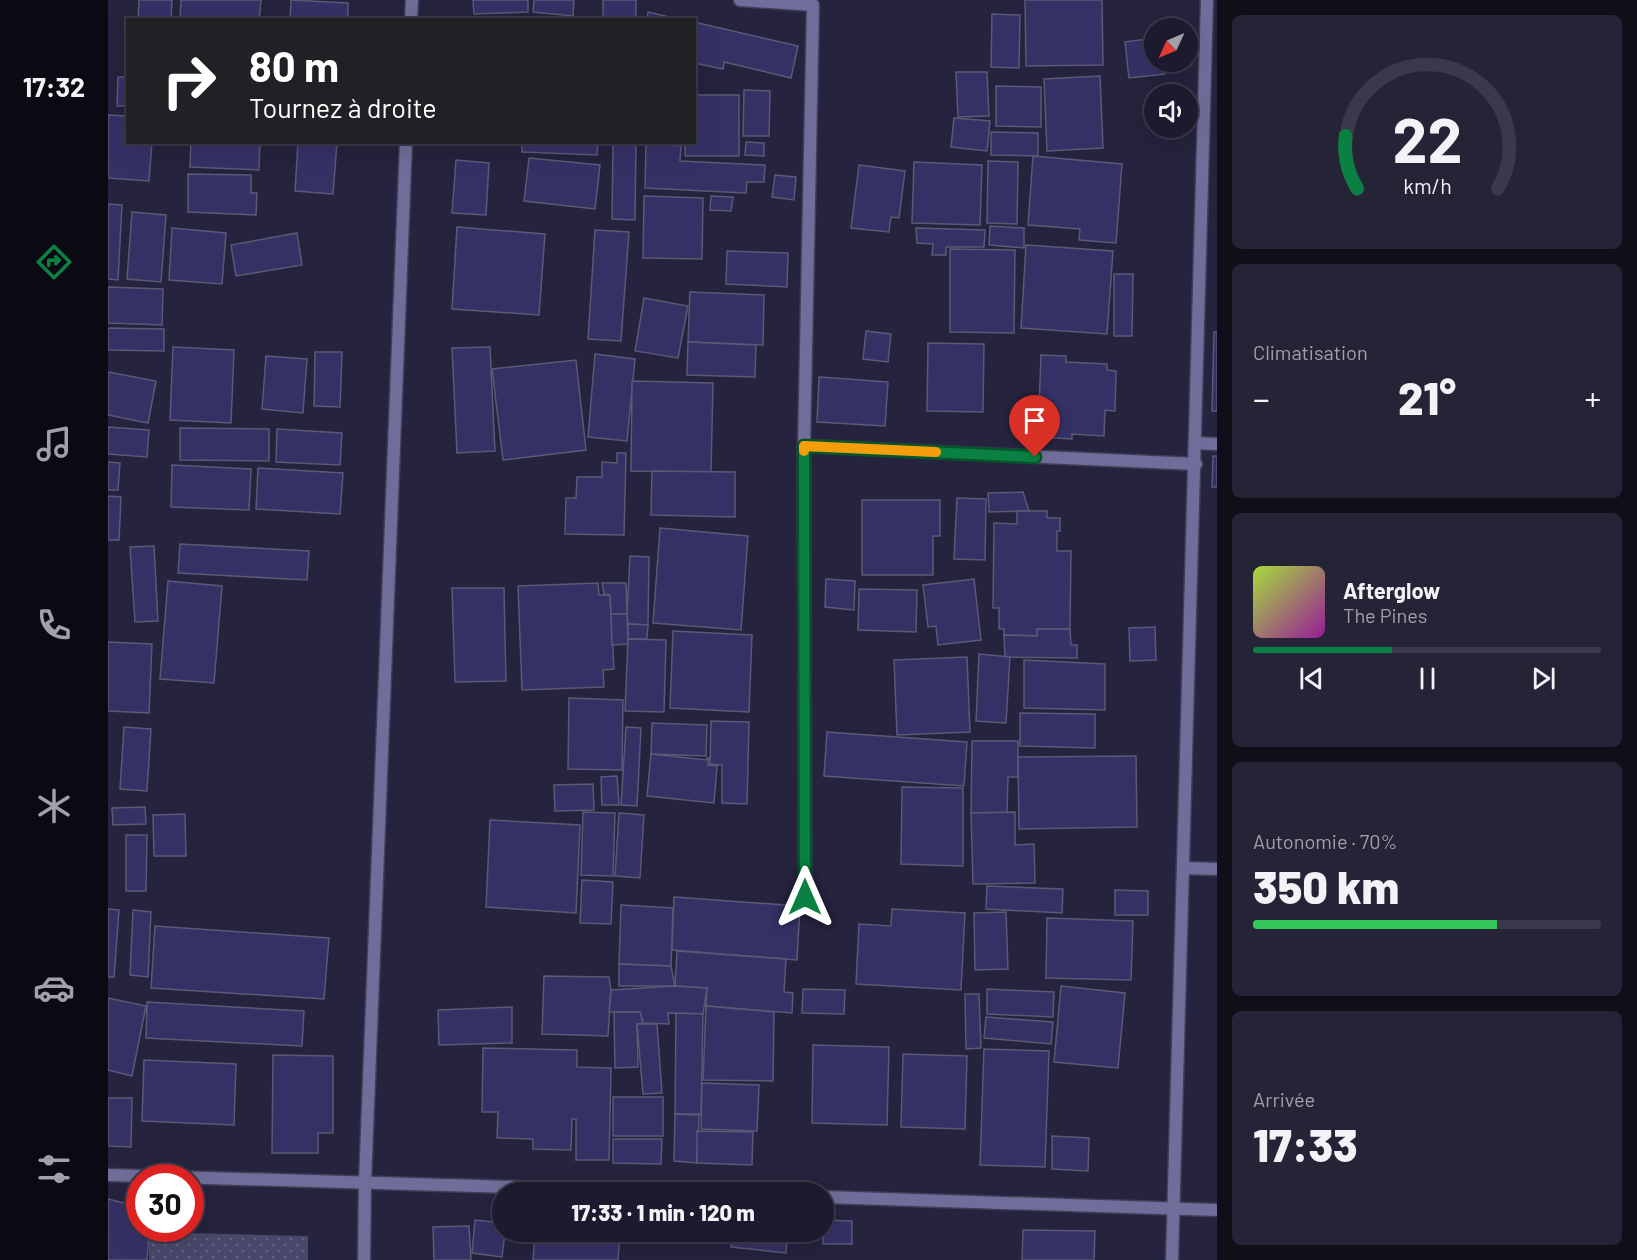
<!DOCTYPE html>
<html lang="fr">
<head>
<meta charset="utf-8">
<style>
  :root { --surface:#1c1a2e; --page:#252336; --text:#f1f3f6; --muted:#a0a1aa; --line:#3a384a; --accent:#0b8043 }
  body { margin:0; font-family:Barlow,sans-serif; background:var(--page); color:var(--text); height:100vh; display:flex; flex-direction:column; font-size:22px; white-space:nowrap }
  * { box-sizing:border-box; margin:0 }
  p { font-size:20px; color:var(--muted) }
  .icon { flex:none; width:33px; height:33px; fill:none; stroke:currentColor; stroke-width:2; stroke-linecap:round; stroke-linejoin:round }
  .map { position:relative; flex:1; overflow:hidden }
  .drawer { display:flex; flex-direction:column; gap:15px; padding:15px; background:#0f0e19; width:420px }
  .drawer>* { flex:none }
  .guide { position:absolute; left:18px; top:18px; width:570px; height:126px; border-radius:0px; box-shadow:0 6px 24px #0002,0 0 0 2px var(--line); background:#202124; color:#fff; overflow:hidden }
  .needle { width:39px; rotate:226deg }
  .fabs { position:absolute; left:1036px; top:18px; display:grid; gap:12px }
  .fabs a { display:grid; place-items:center; width:54px; height:54px; border-radius:50%; background:var(--surface); box-shadow:0 6px 24px #0002,0 0 0 2px var(--line); font-size:30px }
  .speed { position:absolute; left:18px; top:1164px; display:flex; gap:12px; font-size:30px; font-weight:700; text-align:center }
  .speed>* { display:grid; place-content:center; width:78px; height:78px; border-radius:50%; background:var(--surface); box-shadow:0 6px 24px #0002,0 0 0 2px var(--line); line-height:1 }
  .speed .limit { border:9px solid #d22; background:#fff; color:#111 }
  .pin { position:absolute; display:grid; place-items:center; width:51px; height:51px; color:#fff; margin:-62px -26px; border-radius:50% 50% 50% 0; rotate:-45deg; box-shadow:0 0 6px #0007 }
  .pin .icon { rotate:45deg }
  .me { position:absolute; width:66px; margin:-33px; rotate:0deg; stroke-linejoin:round; filter:drop-shadow(0 0 4px #0008) }
  .turn { display:flex; align-items:center; gap:21px; height:126px; padding:0 24px; font-size:27px }
  .turn .icon { width:78px; height:78px; stroke-width:2.5 }
  .turn b { display:block; font-size:42px; line-height:51px }
  .big { font-size:45px; font-weight:800; line-height:1.1 }
  .drawer .tile { flex:1; display:flex; flex-direction:column; justify-content:center; gap:9px; min-width:0; padding:0 21px; border-radius:9px; background:var(--page) }
  .drawer .dial { align-items:center; gap:0 }
  .dial svg { height:156px; overflow:visible; fill:none; stroke:var(--line); stroke-width:7; stroke-linecap:round; text-anchor:middle }
  .dial text { fill:var(--text); stroke:none }
  .song { display:flex; align-items:center; gap:18px }
  .cover { width:72px; height:72px; border-radius:9px; background:linear-gradient(135deg,hsl(80 70% 55%),hsl(300 70% 35%)) }
  .played { height:6px; border-radius:3px; background:linear-gradient(90deg,var(--accent) 40%,var(--line) 40%) }
  .keys { display:flex; justify-content:space-around; direction:ltr }
  .heat { display:flex; justify-content:space-between; align-items:center; font-size:33px; direction:ltr }
  .charge { height:9px; border-radius:4px; background:linear-gradient(90deg,#34c759 70%,var(--line) 0) }
  .trip { position:absolute; left:384px; top:1182px; width:342px; height:60px; border-radius:30px; background:var(--surface); box-shadow:0 6px 24px #0002,0 0 0 2px var(--line); font-weight:800; line-height:60px; text-align:center }
  main { display:flex; flex:1; min-height:0 }
  .tabs { display:flex; flex-direction:column; width:108px; justify-content:space-around; align-items:center; background:#0b0a12; color:var(--muted) }
  .tabs .icon { width:42px; height:42px }
  .tabs .current { color:var(--accent) }
  .tabs b { font-size:27px; color:var(--text) }
  .map>svg:first-child { display:block }
  .park { fill:url(#park-dots) }
  .building { fill:#363165; stroke:#5a5977; stroke-width:1.5 }
  .lines { fill:none; stroke-linecap:round; stroke-linejoin:round }
  .lane-casing { stroke:#403e57; stroke-width:15 }
  .street-casing { stroke:#403e57; stroke-width:15 }
  .lane { stroke:#6f6e9a; stroke-width:12 }
  .street { stroke:#6f6e9a; stroke-width:12 }
  .route-casing { stroke:#07532c; stroke-width:15 }
  .route { stroke:#0b8043; stroke-width:10 }
  .slow { stroke:#f59e0b; stroke-width:10 }
</style>
</head>
<body>
<main>
<nav class="tabs">
<b>17:32</b>
<svg class="icon current" aria-label="directions" viewBox="0 0 24 24"><path d="M12 3l9 9-9 9-9-9zM9 14v-3h6M13 9l2 2-2 2"/></svg>
<svg class="icon" aria-label="music" viewBox="0 0 24 24"><path d="M9 18V5l10-2v13"/><circle cx="6" cy="18" r="3"/><circle cx="16" cy="16" r="3"/></svg>
<svg class="icon" aria-label="phone" viewBox="0 0 24 24"><path d="M5 4h4l2 5-3 2q2 4 5 5l2-3 5 2v4C11 20 4 13 5 4z"/></svg>
<svg class="icon" aria-label="climate" viewBox="0 0 24 24"><path d="M12 3v18M4 7l16 10M4 17L20 7"/></svg>
<svg class="icon" aria-label="car" viewBox="0 0 24 24"><path d="M5 17H2v-5l4-1 3-4h7l3 4 3 1v5h-3M9 17h6M6 11h13"/><circle cx="7" cy="17" r="2"/><circle cx="17" cy="17" r="2"/></svg>
<svg class="icon" aria-label="filters" viewBox="0 0 24 24"><path d="M4 7h16M4 17h16"/><circle cx="9" cy="7" r="2"/><circle cx="15" cy="17" r="2"/></svg>
</nav>
<div class="map">
<svg width="1109" height="1260" viewBox="0 0 1109 1260">
  <defs>
    <pattern id="park-dots" width="8" height="8" patternUnits="userSpaceOnUse" patternTransform="scale(1.5)"><rect width="8" height="8" fill="#49486b"/><path d="M2 2h.1M6 6h.1" fill="none" stroke="#636281" stroke-width="1.8" stroke-linecap="round"/></pattern>
  </defs>
  <rect width="100%" height="100%" fill="#25233d"/>
  <polygon class="park" points="41,1232 200,1236 200,1260 41,1260"/>
  <g class="building">
    <polygon points="31,0 64,0 63,20 30,20"/>
    <polygon points="73,0 153,0 151,20 72,20"/>
    <polygon points="183,0 240,3 240,20 182,20"/>
    <polygon points="365,0 420,0 420,12 366,14"/>
    <polygon points="426,0 466,0 465,16 425,12"/>
    <rect x="495" y="0" width="33" height="20"/>
    <polygon points="917,0 994,0 995,65 918,66"/>
    <polygon points="540,12 574,20 539,20"/>
    <polygon points="884,14 912,15 911,68 883,67"/>
    <polygon points="586,22 690,46 683,78 616,62 615,69 586,63 588,55 586,54"/>
    <polygon points="1047,38 1047,62 1056,62 1057,74 1021,78 1017,42"/>
    <polygon points="848,72 879,72 881,116 850,117"/>
    <polygon points="992,76 995,148 939,151 936,79"/>
    <polygon points="10,77 20,77 20,106 9,106"/>
    <polygon points="888,86 933,87 933,127 888,126"/>
    <polygon points="636,90 662,91 661,136 635,136"/>
    <polygon points="586,95 631,95 631,156 577,156 577,142 586,142"/>
    <polygon points="0,115 20,116 20,142 44,142 41,181 0,178"/>
    <polygon points="846,118 882,121 879,151 843,147"/>
    <polygon points="883,132 930,133 930,156 883,155"/>
    <polygon points="83,142 152,142 151,170 82,167"/>
    <polygon points="190,142 229,142 225,194 187,191"/>
    <polygon points="414,142 490,142 489,155 414,152"/>
    <polygon points="505,142 528,142 527,220 504,219"/>
    <polygon points="638,142 656,143 656,156 637,155"/>
    <polygon points="538,144 573,146 572,161 657,165 656,182 639,182 638,193 537,188"/>
    <polygon points="925,156 1014,164 1008,243 971,240 972,229 920,225"/>
    <polygon points="421,158 492,165 487,209 416,201"/>
    <polygon points="348,160 381,163 378,215 344,213"/>
    <polygon points="880,161 910,162 909,224 879,223"/>
    <polygon points="806,162 874,165 872,225 804,223"/>
    <polygon points="751,165 797,171 791,218 783,217 781,232 743,228"/>
    <polygon points="80,174 143,175 143,193 149,193 148,215 80,212"/>
    <polygon points="667,175 688,177 686,200 664,197"/>
    <polygon points="536,196 595,198 594,259 535,258"/>
    <polygon points="603,196 625,197 623,211 602,210"/>
    <polygon points="0,204 14,205 10,280 0,279"/>
    <polygon points="24,212 58,215 53,282 19,279"/>
    <polygon points="882,226 916,228 916,248 881,245"/>
    <polygon points="349,227 437,234 431,315 344,309"/>
    <polygon points="64,228 118,233 114,284 61,280"/>
    <polygon points="808,228 877,230 876,247 838,247 838,255 824,255 825,244 809,243"/>
    <polygon points="487,230 521,232 513,341 480,339"/>
    <polygon points="189,233 194,265 128,276 123,245"/>
    <polygon points="918,245 1005,251 999,334 913,328"/>
    <polygon points="842,249 907,250 906,333 842,332"/>
    <polygon points="619,251 680,253 679,287 618,284"/>
    <polygon points="1006,274 1025,274 1024,336 1006,336"/>
    <polygon points="0,287 55,289 54,325 0,323"/>
    <polygon points="582,292 656,295 655,345 580,342"/>
    <polygon points="536,298 580,306 570,358 527,351"/>
    <polygon points="0,328 56,329 56,351 0,350"/>
    <polygon points="758,331 783,334 780,362 755,359"/>
    <polygon points="1106,332 1109,332 1109,411 1104,411"/>
    <polygon points="580,342 648,345 647,377 579,375"/>
    <polygon points="820,343 876,344 875,412 819,411"/>
    <polygon points="65,347 126,350 123,423 62,420"/>
    <polygon points="382,347 387,451 349,453 344,348"/>
    <polygon points="207,352 234,352 232,407 206,406"/>
    <polygon points="487,354 527,359 519,441 480,437"/>
    <polygon points="933,355 958,356 958,362 999,364 999,370 1008,371 1007,411 997,410 996,436 964,434 964,439 932,437 933,433 930,433"/>
    <polygon points="158,356 199,359 195,413 154,409"/>
    <polygon points="468,360 478,450 395,460 384,369"/>
    <polygon points="0,372 48,381 40,423 0,415"/>
    <polygon points="711,377 780,382 777,426 709,422"/>
    <polygon points="524,381 605,383 603,473 523,471"/>
    <polygon points="0,427 41,430 39,457 0,454"/>
    <polygon points="72,428 161,429 161,461 72,460"/>
    <polygon points="169,429 234,433 232,465 168,462"/>
    <polygon points="509,453 518,453 516,535 457,534 458,498 468,498 469,477 494,477 494,462 509,463"/>
    <polygon points="1105,456 1109,456 1109,487 1104,487"/>
    <polygon points="0,462 12,463 10,490 0,490"/>
    <polygon points="64,465 143,469 141,510 63,507"/>
    <polygon points="150,468 235,473 232,514 148,509"/>
    <polygon points="544,471 627,472 627,517 543,515"/>
    <polygon points="915,492 921,511 881,512 880,493"/>
    <polygon points="0,496 13,497 11,540 0,540"/>
    <polygon points="849,498 878,499 877,560 846,559"/>
    <polygon points="754,500 832,500 832,536 825,536 825,575 754,575"/>
    <polygon points="909,511 939,511 939,518 952,518 952,531 949,531 949,551 963,551 962,629 929,629 929,636 896,635 896,629 891,629 891,608 885,608 886,523 909,524"/>
    <polygon points="552,528 640,536 633,630 545,623"/>
    <polygon points="72,544 201,551 199,580 70,573"/>
    <polygon points="46,546 50,621 27,622 22,547"/>
    <polygon points="522,556 541,557 540,625 520,624 519,614"/>
    <polygon points="718,579 747,581 746,610 717,607"/>
    <polygon points="866,579 873,640 830,645 828,626 820,627 815,585"/>
    <polygon points="60,581 114,586 106,683 52,679"/>
    <polygon points="490,583 491,595 502,595 506,669 495,670 496,687 414,690 410,586"/>
    <polygon points="494,583 518,583 519,614 503,614 502,595 496,594"/>
    <polygon points="344,588 396,588 398,681 347,682"/>
    <polygon points="751,589 809,590 808,632 750,630"/>
    <polygon points="503,614 519,614 520,644 504,645"/>
    <polygon points="520,624 540,625 539,639 520,639"/>
    <polygon points="1047,627 1048,660 1022,661 1021,628"/>
    <polygon points="929,629 962,629 963,645 969,645 969,658 897,657 896,635 929,636"/>
    <polygon points="565,631 644,635 641,712 562,708"/>
    <polygon points="520,639 558,640 556,712 517,711"/>
    <polygon points="0,642 44,644 41,713 0,711"/>
    <polygon points="871,654 902,657 898,723 868,721"/>
    <polygon points="859,657 862,732 789,735 786,660"/>
    <polygon points="916,660 997,664 997,710 916,708"/>
    <polygon points="461,698 515,700 514,770 460,769"/>
    <polygon points="912,713 987,714 987,748 912,746"/>
    <polygon points="603,721 641,722 639,804 614,803 614,765 602,764"/>
    <polygon points="544,723 599,725 598,756 543,754"/>
    <polygon points="16,727 43,729 39,791 12,789"/>
    <polygon points="518,727 533,728 529,806 513,805"/>
    <polygon points="719,732 859,742 856,786 716,776"/>
    <polygon points="864,741 910,741 910,777 900,777 899,813 863,813"/>
    <polygon points="543,754 599,760 599,758 601,758 600,765 609,766 606,803 539,796"/>
    <polygon points="1028,756 1029,827 911,829 910,757"/>
    <polygon points="509,776 511,805 494,805 493,777"/>
    <polygon points="485,784 486,810 447,811 446,785"/>
    <polygon points="794,787 855,788 855,866 793,864"/>
    <polygon points="37,807 38,824 5,825 4,808"/>
    <polygon points="475,812 507,813 505,876 473,875"/>
    <polygon points="907,812 907,845 926,844 927,883 865,884 863,813"/>
    <polygon points="511,813 536,815 532,878 507,876"/>
    <polygon points="77,814 78,856 46,856 45,815"/>
    <polygon points="382,820 472,825 468,913 378,907"/>
    <polygon points="18,835 39,835 38,891 18,891"/>
    <polygon points="474,880 505,882 503,924 472,923"/>
    <polygon points="879,886 955,889 954,913 878,909"/>
    <polygon points="1007,890 1040,891 1040,915 1007,915"/>
    <polygon points="566,897 692,906 689,960 564,950"/>
    <polygon points="513,905 565,908 563,966 511,964"/>
    <polygon points="0,909 11,910 6,977 0,977"/>
    <polygon points="784,909 857,913 853,990 748,984 751,924 783,926"/>
    <polygon points="25,910 43,912 40,977 22,975"/>
    <polygon points="898,912 900,969 867,970 866,913"/>
    <polygon points="939,918 1025,921 1023,980 938,978"/>
    <polygon points="47,926 221,938 216,999 43,988"/>
    <polygon points="569,951 678,959 676,992 685,993 684,1013 598,1006 599,988 567,986"/>
    <polygon points="511,964 563,966 567,986 511,986"/>
    <polygon points="436,976 501,977 503,990 500,1036 434,1034"/>
    <polygon points="567,986 599,988 595,1014 560,1013 561,1024 535,1023 532,1012 501,1012 503,990"/>
    <polygon points="953,986 1017,993 1010,1068 946,1062"/>
    <polygon points="695,989 737,990 736,1014 694,1013"/>
    <polygon points="879,989 946,992 945,1017 879,1014"/>
    <polygon points="857,994 871,994 873,1048 858,1049"/>
    <polygon points="0,998 38,1006 24,1076 0,1070"/>
    <polygon points="39,1002 196,1011 194,1046 38,1038"/>
    <polygon points="598,1006 666,1012 665,1081 595,1080"/>
    <polygon points="404,1007 404,1043 331,1045 330,1010"/>
    <polygon points="506,1012 532,1012 535,1023 529,1024 530,1067 507,1068"/>
    <polygon points="568,1013 595,1014 593,1114 567,1114"/>
    <polygon points="878,1017 945,1022 943,1044 876,1038"/>
    <polygon points="529,1024 549,1024 554,1093 535,1094"/>
    <polygon points="705,1045 781,1047 779,1125 704,1123"/>
    <polygon points="375,1048 469,1050 469,1067 503,1068 501,1160 468,1160 468,1119 464,1119 463,1150 425,1149 425,1139 389,1138 390,1112 374,1112"/>
    <polygon points="876,1049 941,1051 937,1167 872,1165"/>
    <polygon points="795,1054 859,1056 857,1129 793,1127"/>
    <polygon points="165,1055 225,1056 225,1133 210,1133 210,1153 164,1153"/>
    <polygon points="36,1060 128,1064 126,1125 34,1121"/>
    <polygon points="594,1083 651,1085 649,1131 593,1129"/>
    <rect x="505" y="1097" width="50" height="39"/>
    <polygon points="0,1098 24,1098 23,1147 0,1146"/>
    <polygon points="567,1114 591,1115 589,1163 566,1161"/>
    <polygon points="589,1131 645,1132 644,1165 589,1163"/>
    <polygon points="944,1136 981,1138 980,1171 944,1169"/>
    <polygon points="505,1139 554,1139 553,1164 505,1163"/>
    <polygon points="0,1199 32,1207 32,1228 41,1228 41,1232 39,1260 0,1260"/>
    <polygon points="367,1220 394,1223 394,1232 397,1232 394,1257 364,1253"/>
    <polygon points="716,1220 744,1221 744,1244 715,1244"/>
    <polygon points="361,1226 363,1260 326,1260 325,1227"/>
    <polygon points="915,1230 987,1231 986,1260 914,1260"/>
    <polygon points="477,1232 512,1234 510,1260 425,1260 427,1235 477,1239"/>
    <polygon points="625,1232 680,1232 678,1253 623,1247"/>
  </g>
  <g class="lines">
    <g class="lane-casing">
      <polyline id="lane" points="1075,868 1109,869"/>
    </g>
    <g class="street-casing">
      <g id="street">
        <polyline points="632,0 705,5 696,446 697,897"/>
        <polyline points="303,20 304,0"/>
        <polyline points="1088,443 1109,444"/>
        <polyline points="696,446 1088,464"/>
        <polyline points="0,1175 573,1192"/>
        <polyline points="716,1197 1109,1210"/>
        <polyline points="256,1260 257,1182 298,142"/>
        <polyline points="1064,1260 1099,0"/>
      </g>
    </g>
    <use href="#lane" class="lane"/>
    <use href="#street" class="street"/>
  </g>
  <g class="lines">
    <g class="route-casing">
      <polyline id="route" points="697,897 696,446 927,457"/>
    </g>
    <use href="#route" class="route"/>
    <polyline class="slow" points="696,451 696,446 828,452"/>
  </g>
</svg>
<div class="fabs">
<a><svg class="needle" viewBox="-14 -14 28 28"><path d="M0-13l5 13h-10z" fill="#e53935"/><path d="M0 13l5-13h-10z" fill="#a0a1aa"/></svg></a>
<a><svg class="icon" aria-label="sound" viewBox="0 0 24 24"><path d="M4 9h4l5-4v14l-5-4H4zM17 9q2 3 0 6"/></svg></a>
</div>
<div class="speed"><div class="limit">30</div></div>
<div class="pin" style="left:927px;top:457px;background:#d93025"><svg class="icon" aria-label="arrive" viewBox="0 0 24 24"><path d="M6 21V4h12l-3 4 3 4H6"/></svg></div>
<svg class="me" style="left:697px;top:897px" viewBox="-20 -20 40 40"><path d="M0-17L14 15 0 8-14 15z" fill="#0b8043" stroke="#fff" stroke-width="4"/></svg>
<div class="trip">17:33 · 1 min · 120 m</div>
<div class="guide">
<div class="turn"><svg class="icon" aria-label="right" viewBox="0 0 24 24"><path d="M7 20v-9h11M14 6l5 5-5 5"/></svg><div><b>80 m</b>Tournez à droite</div></div>
</div>
</div>
<section class="drawer">
<div class="tile dial"><svg viewBox="0 0 100 80">
<path d="M14 69A42 42 0 1 1 86 69"/>
<path d="M14 69A42 42 0 0 1 8 42" stroke="#0b8043"/>
<text x="50" y="56" font-size="32" font-weight="700">22</text>
<text x="50" y="72" font-size="11">km/h</text>
</svg></div>
<div class="tile"><p>Climatisation</p>
<div class="heat"><a>−</a><b class="big">21°</b><a>+</a></div>
</div>
<div class="tile">
<div class="song"><i class="cover"></i><div><b>Afterglow</b><p>The Pines</p></div></div>
<div class="played"></div>
<div class="keys"><svg class="icon" aria-label="previous" viewBox="0 0 24 24"><path d="M18 5L8 12l10 7zM5 5v14"/></svg><svg class="icon" aria-label="pause" viewBox="0 0 24 24"><path d="M8 5v14M16 5v14"/></svg><svg class="icon" aria-label="next" viewBox="0 0 24 24"><path d="M6 5l10 7-10 7zM19 5v14"/></svg></div>
</div>
<div class="tile"><p>Autonomie · 70%</p><b class="big">350 km</b><div class="charge"></div></div>
<div class="tile"><p>Arrivée</p><b class="big">17:33</b></div>
</section>
</main>
</body>
</html>
